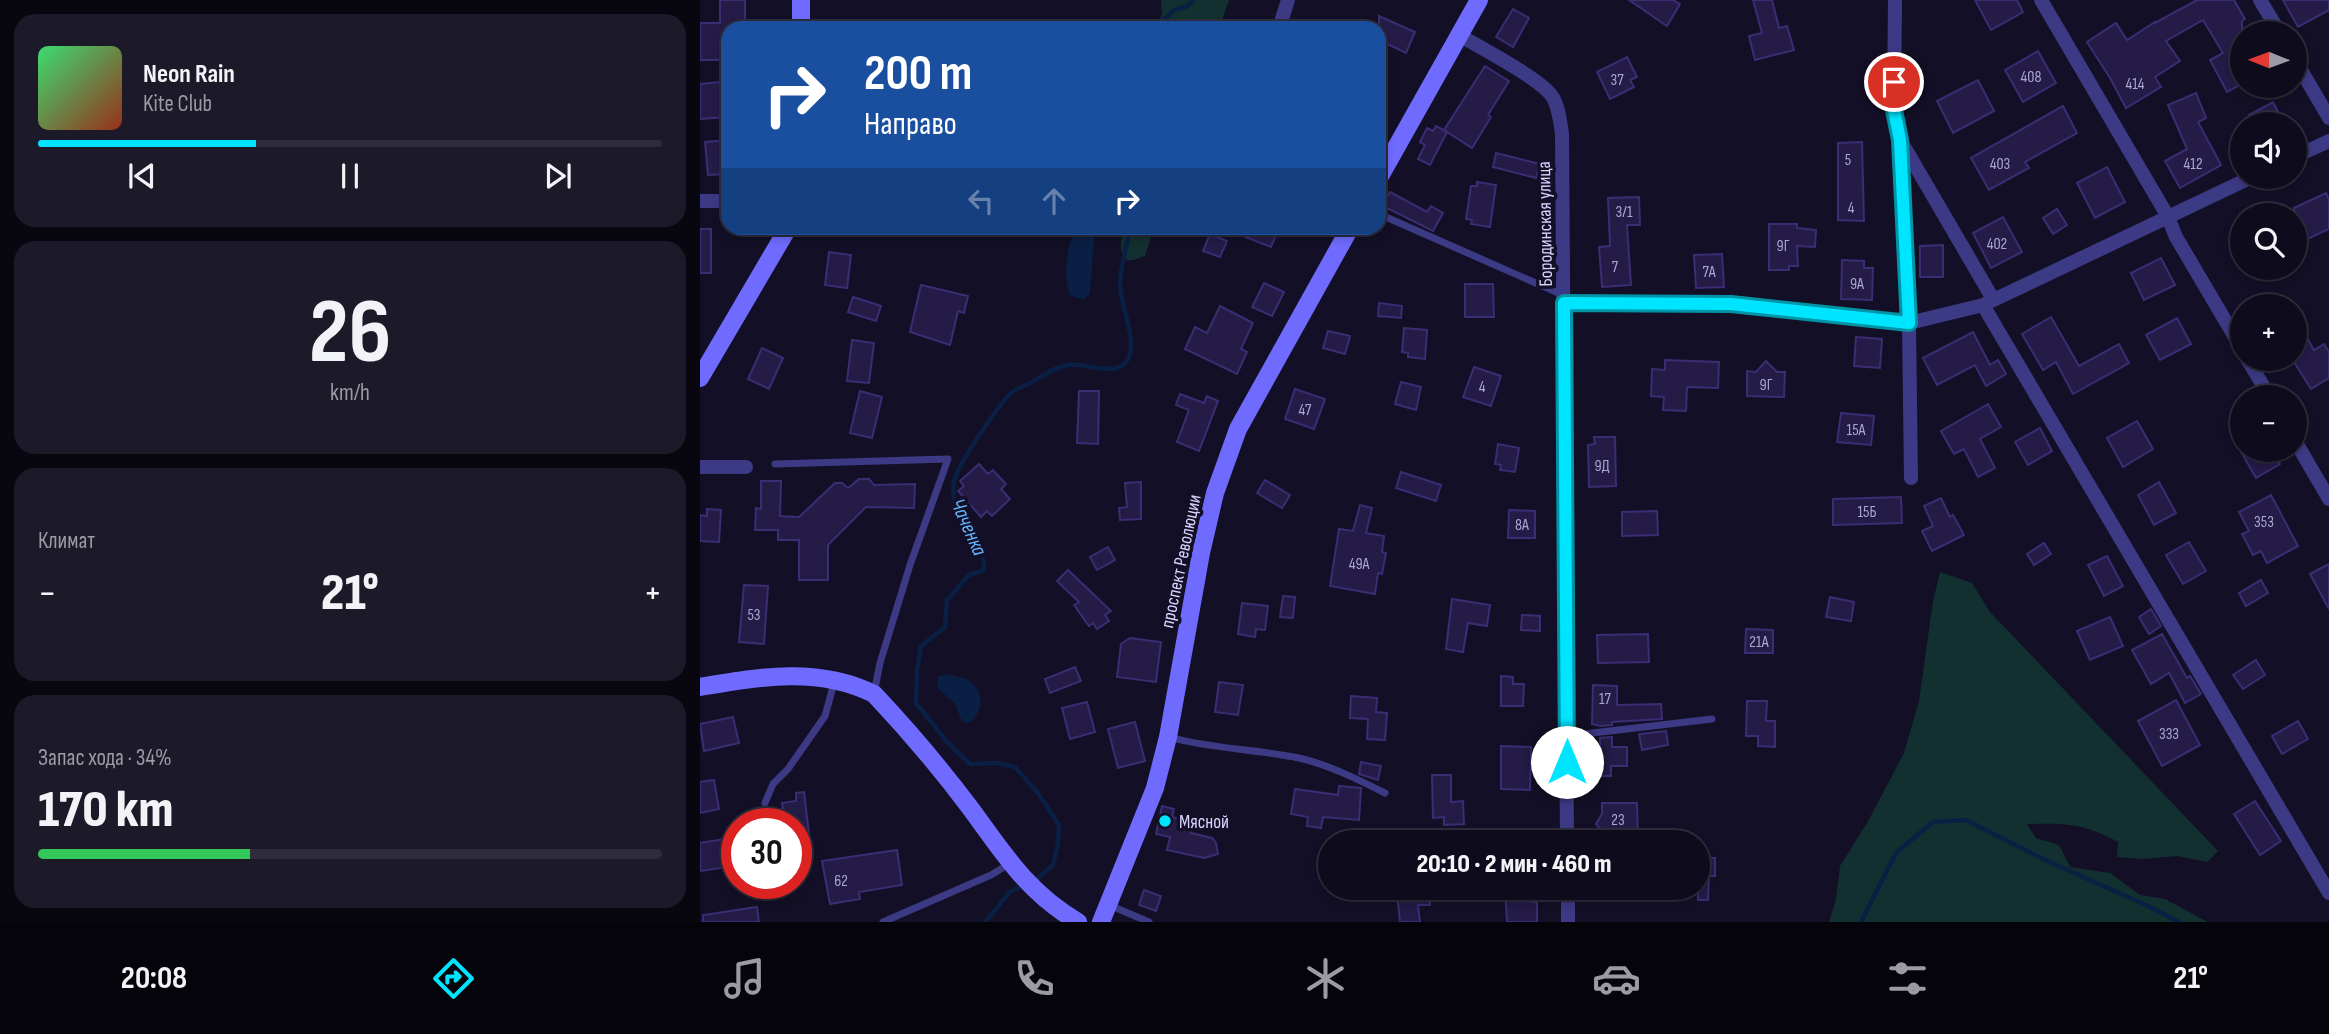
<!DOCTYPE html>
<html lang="ru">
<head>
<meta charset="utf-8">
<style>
  :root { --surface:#0e0b1c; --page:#1c1929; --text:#f1f3f6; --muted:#9b9ba3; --line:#2e2b3b; --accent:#00e5ff }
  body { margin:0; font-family:"Sofia Sans Condensed",sans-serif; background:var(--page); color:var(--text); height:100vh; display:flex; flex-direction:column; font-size:26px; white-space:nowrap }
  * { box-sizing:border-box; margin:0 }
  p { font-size:23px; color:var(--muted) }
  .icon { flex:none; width:38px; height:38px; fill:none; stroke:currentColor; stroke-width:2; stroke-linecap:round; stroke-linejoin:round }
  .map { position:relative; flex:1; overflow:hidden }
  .details { display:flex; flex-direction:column; gap:14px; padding:14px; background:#08060f; width:700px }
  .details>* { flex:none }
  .guide { position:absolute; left:21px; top:21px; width:665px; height:214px; border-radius:21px; box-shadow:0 4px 10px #0003,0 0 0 2px var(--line); background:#1a4fa0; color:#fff; overflow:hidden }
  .needle { width:46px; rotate:271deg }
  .buttons { position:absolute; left:1530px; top:21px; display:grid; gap:14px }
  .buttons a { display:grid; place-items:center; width:77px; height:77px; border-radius:50%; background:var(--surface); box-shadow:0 4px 10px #0003,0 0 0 2px var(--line); font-size:35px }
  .speed { position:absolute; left:21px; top:808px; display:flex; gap:14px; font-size:35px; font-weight:700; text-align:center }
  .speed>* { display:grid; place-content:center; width:91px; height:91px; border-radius:50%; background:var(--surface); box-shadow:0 4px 10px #0003,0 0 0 2px var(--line); line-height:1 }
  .speed .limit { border:10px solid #d22; background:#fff; color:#111 }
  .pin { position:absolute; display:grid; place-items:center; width:60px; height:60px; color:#fff; margin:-30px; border:4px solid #fff; border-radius:50%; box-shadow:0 2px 7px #0007 }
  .me { position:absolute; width:77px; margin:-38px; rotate:0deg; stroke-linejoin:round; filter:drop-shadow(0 0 5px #0008) }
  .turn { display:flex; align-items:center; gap:24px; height:147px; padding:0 28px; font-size:32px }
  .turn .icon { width:91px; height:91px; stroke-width:2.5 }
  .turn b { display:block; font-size:49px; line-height:60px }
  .lanes { display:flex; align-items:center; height:66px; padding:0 28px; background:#0003; justify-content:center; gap:35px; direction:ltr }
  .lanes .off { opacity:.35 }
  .big { font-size:52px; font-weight:800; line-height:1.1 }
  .details .widget { flex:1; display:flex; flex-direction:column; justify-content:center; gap:10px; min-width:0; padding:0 24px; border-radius:21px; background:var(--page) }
  .details .dial { align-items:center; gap:0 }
  .dial b { font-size:91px; line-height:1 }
  .song { display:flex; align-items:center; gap:21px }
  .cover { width:84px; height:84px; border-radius:10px; background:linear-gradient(135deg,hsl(140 70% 55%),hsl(10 70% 35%)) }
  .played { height:7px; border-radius:4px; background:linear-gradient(90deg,var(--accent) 35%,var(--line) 35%) }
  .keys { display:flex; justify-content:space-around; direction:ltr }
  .heat { display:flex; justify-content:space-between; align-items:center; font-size:38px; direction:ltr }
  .charge { height:10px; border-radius:5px; background:linear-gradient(90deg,#34c759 34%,var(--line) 0) }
  .trip { position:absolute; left:618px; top:830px; width:392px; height:70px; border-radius:35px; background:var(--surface); box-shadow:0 4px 10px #0003,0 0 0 2px var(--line); font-weight:800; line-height:70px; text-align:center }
  .tab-bar { display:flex; height:112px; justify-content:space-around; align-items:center; background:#06040b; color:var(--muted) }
  .tab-bar .icon { width:49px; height:49px }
  .tab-bar .on { color:var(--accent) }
  .tab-bar b { font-size:32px; color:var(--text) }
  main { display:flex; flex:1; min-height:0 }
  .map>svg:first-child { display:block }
  .green { fill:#12302f }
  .water { fill:#0a1f44 }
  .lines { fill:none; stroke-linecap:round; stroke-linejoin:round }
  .stream { stroke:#0a1f44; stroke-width:4.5 }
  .building { fill:#241b47; stroke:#3b2d73; stroke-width:2 }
  .lane { stroke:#3d3a85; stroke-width:7 }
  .street { stroke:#3d3a85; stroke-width:14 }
  .secondary { stroke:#6f6bff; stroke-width:18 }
  .route-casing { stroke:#0095a6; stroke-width:18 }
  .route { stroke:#00e5ff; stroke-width:12 }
  .poi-dot { fill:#00e5ff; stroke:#130f26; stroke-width:2.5 }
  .labels { text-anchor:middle; stroke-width:7; stroke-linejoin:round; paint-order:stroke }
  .number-label { font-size:16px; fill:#aca6d1 }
  .street-label { font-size:19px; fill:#d9d4ff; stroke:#130f26 }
  .poi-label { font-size:19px; fill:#d9d4ff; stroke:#130f26; text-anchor:start }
  .water-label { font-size:21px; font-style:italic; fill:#62b6ff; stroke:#130f26 }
</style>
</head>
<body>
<main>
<section class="details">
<div class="widget">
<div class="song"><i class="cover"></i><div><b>Neon Rain</b><p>Kite Club</p></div></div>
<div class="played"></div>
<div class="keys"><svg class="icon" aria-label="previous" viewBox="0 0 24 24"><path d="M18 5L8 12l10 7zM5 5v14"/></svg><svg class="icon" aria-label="pause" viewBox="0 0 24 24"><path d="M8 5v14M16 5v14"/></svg><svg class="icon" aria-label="next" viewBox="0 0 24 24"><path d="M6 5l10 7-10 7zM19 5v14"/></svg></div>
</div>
<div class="widget dial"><b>26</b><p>km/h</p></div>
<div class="widget"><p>Климат</p>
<div class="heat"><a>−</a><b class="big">21°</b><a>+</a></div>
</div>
<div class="widget"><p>Запас хода · 34%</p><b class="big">170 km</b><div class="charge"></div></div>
</section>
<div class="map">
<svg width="1629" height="922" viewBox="0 0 1629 922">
  <rect width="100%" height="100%" fill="#130f26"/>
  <g class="green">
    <polygon points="461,0 529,0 519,28 455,28 462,15"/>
    <path d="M425 228H457L451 237 445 256 433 260H427C417 250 421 239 425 228Z"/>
    <path d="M1240 572 1272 583 1290 612 1518 851 1507 862 1477 856 1442 859 1417 857 1418 842C1383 823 1366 823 1327 824L1336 838 1359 845 1370 867 1410 873 1440 895 1465 899 1508 922H1129L1136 899 1140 866 1167 823 1204 753 1219 701 1233 601Z"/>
  </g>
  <g class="water">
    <path d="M377 228 390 230 394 237 390 293 383 300 370 295C363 278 366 243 377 228Z"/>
    <path d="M248 674C254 676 260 677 266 679 285 689 285 711 269 723L262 722 255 703 237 688 238 677Z"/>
  </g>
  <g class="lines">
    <g class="stream">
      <polyline points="456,28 474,10 488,6 493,0"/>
      <path d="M335 881 353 865 358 844 359 825 338 793 315 767 297 763 270 764 248 743 216 703 217 670 221 646 245 627 247 600 269 575 284 570C287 546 247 516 254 482 256 466 299 405 311 393 316 388 324 387 330 383 341 376 351 370 363 366 382 359 416 381 428 359 438 341 420 305 420 285 420 267 427 246 430 228"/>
      <polyline points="285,922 310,892 323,886"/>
      <polyline points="1161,922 1196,853 1233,822 1266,820 1345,860 1446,905 1479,922"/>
    </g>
  </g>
  <g class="building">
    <polygon points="20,0 45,0 45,28 28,28 28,60 0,60 0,23 20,23"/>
    <polygon points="929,0 973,0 980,4 967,26"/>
    <polygon points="1053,0 1072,0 1079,28 1087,26 1094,50 1055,60 1049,36 1062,33"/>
    <polygon points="1275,0 1317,0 1323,12 1291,30"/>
    <polygon points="1497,0 1534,0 1545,19 1542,21 1542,84 1527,92 1510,60 1523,53 1503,20 1466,41 1480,61 1455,77 1461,87 1426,108 1410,78 1387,42 1416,23 1427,40 1455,22 1455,23"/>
    <polygon points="1583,0 1629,0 1629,10 1598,27"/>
    <polygon points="813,9 829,18 813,47 796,37"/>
    <polygon points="679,16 715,32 706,53 679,40"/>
    <polygon points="1338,51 1356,83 1323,102 1305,70"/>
    <polygon points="927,57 937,77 930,80 934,87 910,99 897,72"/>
    <polygon points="785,66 809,81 788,115 791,117 772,148 744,130"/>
    <polygon points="1278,80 1294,111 1253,133 1237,101"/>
    <polygon points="28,81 28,117 0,119 0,84"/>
    <polygon points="1496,93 1506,118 1498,122 1521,165 1480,188 1465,161 1487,149 1468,105"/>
    <polygon points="1573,102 1584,124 1554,124 1549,115"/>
    <polygon points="1363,106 1377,133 1325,162 1329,168 1289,190 1271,158"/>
    <polygon points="736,126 747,132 730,165 718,159 725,145 720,142 727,128 733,131"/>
    <polygon points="28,140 28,174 8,175 5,142"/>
    <polygon points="1162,142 1164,221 1138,220 1138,143"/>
    <polygon points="796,153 840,164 836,178 793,167"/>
    <polygon points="1407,167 1425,202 1395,218 1377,183"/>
    <polygon points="777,182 796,185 790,227 771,224 772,220 766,219 771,186 777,186"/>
    <polygon points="690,192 727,212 731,206 743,213 733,231 683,206"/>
    <polygon points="1626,193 1629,200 1629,229 1601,242 1594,228 1594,208"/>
    <polygon points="939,197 940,225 927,225 931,285 902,287 899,247 910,246 908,198"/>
    <polygon points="1357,209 1367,225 1353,234 1343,218"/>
    <polygon points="1303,217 1322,252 1291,268 1273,233"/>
    <polygon points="1069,224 1097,224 1097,228 1116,230 1115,247 1097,246 1098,266 1089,266 1089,270 1069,270"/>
    <polygon points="548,228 579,228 571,247 545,237"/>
    <rect x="0" y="229" width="11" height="44"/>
    <polygon points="510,234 527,241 520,257 503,251"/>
    <polygon points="1243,245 1243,277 1220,277 1220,246"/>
    <polygon points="129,252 151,255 147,288 125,285"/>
    <polygon points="1022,254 1024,287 996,288 994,255"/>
    <polygon points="1461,258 1475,285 1444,300 1431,273"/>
    <polygon points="1142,260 1164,261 1164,268 1173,268 1172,300 1141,299"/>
    <polygon points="564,283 584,292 572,316 552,307"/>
    <polygon points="765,284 793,284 794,317 765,317"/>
    <polygon points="221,285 268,296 264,313 258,311 250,345 210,332"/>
    <polygon points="153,297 181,306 176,321 148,312"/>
    <polygon points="679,303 702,306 701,318 678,316"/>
    <polygon points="520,306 553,323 541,349 547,352 537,374 485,349 495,327 507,333"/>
    <polygon points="1594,315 1614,350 1624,344 1629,352 1629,378 1611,389 1594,362"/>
    <polygon points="1351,317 1379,366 1419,344 1429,363 1373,394 1356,362 1343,370 1322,334"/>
    <polygon points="1477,318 1491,344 1460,360 1446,335"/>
    <polygon points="704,328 727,330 725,359 708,357 708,353 702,352"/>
    <polygon points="628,331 650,336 645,354 623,348"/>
    <polygon points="1273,332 1290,365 1298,360 1306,374 1286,386 1275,365 1237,385 1223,358"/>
    <polygon points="1156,337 1182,339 1180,368 1154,366"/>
    <polygon points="152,340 174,343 169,383 147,381"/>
    <polygon points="62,348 83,358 69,389 48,379"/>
    <polygon points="965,360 1019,362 1018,388 987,387 986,411 963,410 964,397 951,396 952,369 965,370"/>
    <polygon points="1066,361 1077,372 1085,372 1084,397 1047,396 1047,371 1056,372"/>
    <polygon points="774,367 801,376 791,406 763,397"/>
    <polygon points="701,382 721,387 716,410 695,404"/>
    <polygon points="595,389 625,399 614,429 585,419"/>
    <polygon points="160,391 182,397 172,438 150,433"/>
    <polygon points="379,391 399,391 398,444 377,443"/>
    <polygon points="480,394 504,403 507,396 518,401 499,451 477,442 489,410 476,405"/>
    <polygon points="1288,404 1301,427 1280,439 1295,468 1278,477 1264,449 1254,454 1241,431"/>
    <polygon points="1141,413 1174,416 1171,445 1137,442"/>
    <polygon points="1437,421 1453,449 1423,467 1407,438"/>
    <polygon points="1340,428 1352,451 1328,465 1315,442"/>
    <polygon points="894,437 915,437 916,486 889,487 888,445 895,444"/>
    <polygon points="798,444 819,448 815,472 800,470 801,465 795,464"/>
    <polygon points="1540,450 1571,450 1580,464 1556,478"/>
    <polygon points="279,464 288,474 293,470 306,484 301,489 310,499 292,516 287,511 281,517 258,491 264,486 260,481"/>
    <polygon points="701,472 741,485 736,501 696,488"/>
    <polygon points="159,479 169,479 174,485 215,484 214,508 166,507 128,545 128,580 99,580 99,540 78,540 78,530 55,530 56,508 61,509 61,481 81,481 80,516 99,517 135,483 142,483 148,488"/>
    <polygon points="565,480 590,495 582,508 557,493"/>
    <polygon points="441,482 441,519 420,520 419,508 427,507 425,483"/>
    <polygon points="1459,482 1476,513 1454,525 1438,495"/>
    <polygon points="1571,495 1598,546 1567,563 1561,551 1553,555 1542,534 1549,531 1539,512"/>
    <polygon points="1201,497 1202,523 1133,525 1133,499"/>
    <polygon points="1241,498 1250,517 1253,515 1264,535 1232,551 1222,531 1233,526 1224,506"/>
    <polygon points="660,505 672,508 666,533 684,536 682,552 686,553 682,574 678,573 675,594 630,586 639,529 653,531"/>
    <polygon points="7,509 21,510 19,542 0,541 0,515 7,516"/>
    <polygon points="809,510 835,511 835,538 808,538"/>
    <polygon points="957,511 958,535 922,536 922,512"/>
    <polygon points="1489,542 1506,571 1483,584 1466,555"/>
    <polygon points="1344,543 1351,554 1334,565 1327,554"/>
    <polygon points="408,547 415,560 397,570 390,557"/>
    <polygon points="1407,556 1423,586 1404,596 1388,565"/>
    <polygon points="1629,564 1629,609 1610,574"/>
    <polygon points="368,570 411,611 405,615 409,621 397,629 393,623 389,626 374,605 379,602 357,581"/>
    <polygon points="1561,580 1568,593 1546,606 1539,593"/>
    <polygon points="44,585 68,586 64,644 39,642"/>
    <polygon points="583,596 595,597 593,618 580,617"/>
    <polygon points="1130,597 1154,602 1151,621 1126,617"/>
    <polygon points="752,599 790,605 787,626 768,623 763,652 746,649"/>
    <polygon points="542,603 568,606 565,630 556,629 555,637 538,634"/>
    <polygon points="1451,609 1461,626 1449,634 1439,617"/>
    <polygon points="822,615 840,616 840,631 821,630"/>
    <polygon points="1410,617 1423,646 1390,660 1377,631"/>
    <polygon points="1046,629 1073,630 1073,653 1045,653"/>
    <polygon points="948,634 949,662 898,663 897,635"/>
    <polygon points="1462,634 1487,678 1490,676 1501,694 1485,703 1469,673 1451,684 1432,650"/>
    <polygon points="430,638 461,642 456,682 417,677 421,644"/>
    <polygon points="1556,660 1565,675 1543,689 1533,675"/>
    <polygon points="375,667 381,681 350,693 345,679"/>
    <polygon points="801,676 813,677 813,684 824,684 823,706 801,706"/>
    <polygon points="519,682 543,685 538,715 515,712"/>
    <polygon points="893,685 917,686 917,705 961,704 962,719 912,722 912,725 900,726 892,724"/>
    <polygon points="651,696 677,698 676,712 687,713 685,740 667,739 668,719 650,718"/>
    <polygon points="1476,700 1500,745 1462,766 1438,721"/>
    <polygon points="1047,701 1067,701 1066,721 1075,721 1075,747 1058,746 1058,736 1046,736"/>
    <polygon points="387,702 395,732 370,739 362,708"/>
    <polygon points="33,717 39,743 4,751 0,724"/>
    <polygon points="1598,721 1608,739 1582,754 1572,736"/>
    <polygon points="435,722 445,761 418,768 408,729"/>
    <polygon points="966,731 968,745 942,750 939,734"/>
    <polygon points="912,737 912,747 927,747 927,766 911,766 911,776 900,776 900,738"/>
    <polygon points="801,746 831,747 830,790 801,789"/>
    <polygon points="661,762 681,766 678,780 659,774"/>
    <polygon points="732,775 751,775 751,802 763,801 764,824 744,825 744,817 733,818"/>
    <polygon points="14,780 19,809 0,813 0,782"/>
    <polygon points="639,786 661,788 659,820 623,817 621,828 607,826 608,817 591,814 595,789 638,795"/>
    <polygon points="104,792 110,842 96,844 96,824 85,824 82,803 96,801 96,793"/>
    <polygon points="1555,801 1581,841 1560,855 1534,814"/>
    <polygon points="902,803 937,803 938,841 902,842 902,832 896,824 902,814"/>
    <polygon points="462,806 474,809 472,817 493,822 491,833 512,838 516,843 518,854 504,858 467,850 470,837 456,834"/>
    <polygon points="31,838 35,866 0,871 0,843"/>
    <polygon points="197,850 202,885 159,892 160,899 130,904 122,861"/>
    <polygon points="998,858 1015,858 1015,876 1009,876 1008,900 998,900"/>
    <polygon points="805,887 831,887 832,902 837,902 837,922 807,922"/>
    <polygon points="444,890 461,896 456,911 439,905"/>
    <polygon points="697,894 730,894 730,905 718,905 720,922 700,922"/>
    <polygon points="57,907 59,922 3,922 3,915"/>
  </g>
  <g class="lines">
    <g class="lane">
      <polyline points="679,214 863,295"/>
      <polyline points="75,464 248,459 210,565 180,663 174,693"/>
      <polyline points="867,736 1012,719"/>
      <path d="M469 737C511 749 556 749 599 758 629 765 657 779 685 793"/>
      <polyline points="65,803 73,784 88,769 125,716 134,683"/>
      <polyline points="409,905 449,922"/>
      <polyline points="183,922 291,875 309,864"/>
    </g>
    <g class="street">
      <polyline points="1195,0 1194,110 1200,140 1209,323 1211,478"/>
      <polyline points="1341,0 1467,215 1476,237 1542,349"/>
      <polyline points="1560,0 1580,33"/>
      <polyline points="579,28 588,0"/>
      <path d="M759 35C781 48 839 78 852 96 859 107 860 121 862 134L867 842"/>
      <polyline points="1594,58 1629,118"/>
      <polyline points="1202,143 1293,299"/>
      <polyline points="1594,157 1629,141"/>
      <polyline points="0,201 28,201"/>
      <polyline points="864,303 1031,304 1209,323 1283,305 1552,177"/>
      <polyline points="1283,305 1629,893"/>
      <polyline points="1547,359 1570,397"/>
      <polyline points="1594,439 1629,499"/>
      <polyline points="0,467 46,467"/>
      <polyline points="868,887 868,922"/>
    </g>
    <g class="secondary">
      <polyline points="101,0 101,28"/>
      <polyline points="679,178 779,0"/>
      <polyline points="0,378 88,228"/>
      <path d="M0 687C59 677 118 666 174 694 208 730 241 769 271 809 304 854 328 893 378 922"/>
      <polyline points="401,922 455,788 468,737 501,553 515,493 538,429 650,228"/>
    </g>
  </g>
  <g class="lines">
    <g class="route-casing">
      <polyline id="route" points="867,762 864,303 1031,304 1209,323 1200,140 1194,110 1194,82"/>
    </g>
    <use href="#route" class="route"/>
  </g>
  <circle class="poi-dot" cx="465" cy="821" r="7"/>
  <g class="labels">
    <g class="number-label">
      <text x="1331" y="82">408</text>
      <text x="917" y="85">37</text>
      <text x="1435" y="89">414</text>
      <text x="1148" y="165">5</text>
      <text x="1300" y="169">403</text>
      <text x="1493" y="169">412</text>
      <text x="1151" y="213">4</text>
      <text x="924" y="217">3/1</text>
      <text x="1297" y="249">402</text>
      <text x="1083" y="251">9Г</text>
      <text x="915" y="272">7</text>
      <text x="1009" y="277">7А</text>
      <text x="1157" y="289">9А</text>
      <text x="1066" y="390">9Г</text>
      <text x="782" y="392">4</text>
      <text x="605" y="415">47</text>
      <text x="1156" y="435">15А</text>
      <text x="902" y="471">9Д</text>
      <text x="1167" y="517">15Б</text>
      <text x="1564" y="527">353</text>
      <text x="822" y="530">8А</text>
      <text x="659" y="569">49А</text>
      <text x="54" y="620">53</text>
      <text x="1059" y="647">21А</text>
      <text x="905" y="704">17</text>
      <text x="1469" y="739">333</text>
      <text x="918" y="825">23</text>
      <text x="141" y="886">62</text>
    </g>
    <g class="street-label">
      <text transform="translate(844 224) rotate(-91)" y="7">Бородинская улица</text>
      <text transform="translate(480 561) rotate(-78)" y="7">проспект Революции</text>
    </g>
    <g class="poi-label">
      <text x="479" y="828">Мясной</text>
    </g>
    <g class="water-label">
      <text transform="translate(269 527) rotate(66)" y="7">Чаченка</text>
    </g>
  </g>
</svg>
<div class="buttons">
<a><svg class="needle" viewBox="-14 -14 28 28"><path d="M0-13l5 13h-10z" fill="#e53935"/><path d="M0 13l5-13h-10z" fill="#9b9ba3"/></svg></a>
<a><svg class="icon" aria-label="sound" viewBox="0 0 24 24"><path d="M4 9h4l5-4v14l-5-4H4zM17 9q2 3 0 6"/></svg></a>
<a><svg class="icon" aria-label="search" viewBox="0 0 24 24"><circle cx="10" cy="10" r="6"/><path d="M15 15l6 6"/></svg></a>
<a>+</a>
<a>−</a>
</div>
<div class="speed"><div class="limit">30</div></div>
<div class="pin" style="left:1194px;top:82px;background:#d93025"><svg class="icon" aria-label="arrive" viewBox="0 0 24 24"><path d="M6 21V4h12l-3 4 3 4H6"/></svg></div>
<svg class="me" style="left:867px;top:762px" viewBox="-20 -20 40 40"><circle r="19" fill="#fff"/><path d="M0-13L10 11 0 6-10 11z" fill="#00e5ff"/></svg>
<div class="trip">20:10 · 2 мин · 460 m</div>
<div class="guide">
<div class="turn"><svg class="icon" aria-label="right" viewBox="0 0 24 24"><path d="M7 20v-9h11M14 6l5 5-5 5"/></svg><div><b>200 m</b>Направо</div></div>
<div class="lanes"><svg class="icon off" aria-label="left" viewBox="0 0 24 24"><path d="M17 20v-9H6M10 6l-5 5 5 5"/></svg><svg class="icon off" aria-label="ahead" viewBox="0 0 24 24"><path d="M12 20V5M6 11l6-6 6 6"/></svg><svg class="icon" aria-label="right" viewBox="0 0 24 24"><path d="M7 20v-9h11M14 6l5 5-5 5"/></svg></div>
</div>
</div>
</main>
<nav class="tab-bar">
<b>20:08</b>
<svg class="icon on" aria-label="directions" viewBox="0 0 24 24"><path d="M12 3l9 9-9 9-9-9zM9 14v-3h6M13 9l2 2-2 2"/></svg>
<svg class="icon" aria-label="music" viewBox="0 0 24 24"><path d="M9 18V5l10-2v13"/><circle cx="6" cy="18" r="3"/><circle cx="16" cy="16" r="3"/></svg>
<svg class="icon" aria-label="phone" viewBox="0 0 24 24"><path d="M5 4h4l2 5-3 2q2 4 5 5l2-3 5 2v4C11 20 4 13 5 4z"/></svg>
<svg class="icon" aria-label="climate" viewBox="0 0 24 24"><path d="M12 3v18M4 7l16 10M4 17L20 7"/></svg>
<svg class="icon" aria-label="car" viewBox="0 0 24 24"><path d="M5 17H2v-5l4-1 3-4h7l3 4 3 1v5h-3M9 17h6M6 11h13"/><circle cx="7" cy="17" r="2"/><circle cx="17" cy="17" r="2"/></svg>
<svg class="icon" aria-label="filters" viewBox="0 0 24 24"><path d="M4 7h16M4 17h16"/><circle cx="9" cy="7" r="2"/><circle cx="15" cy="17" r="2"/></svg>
<b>21°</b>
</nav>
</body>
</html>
